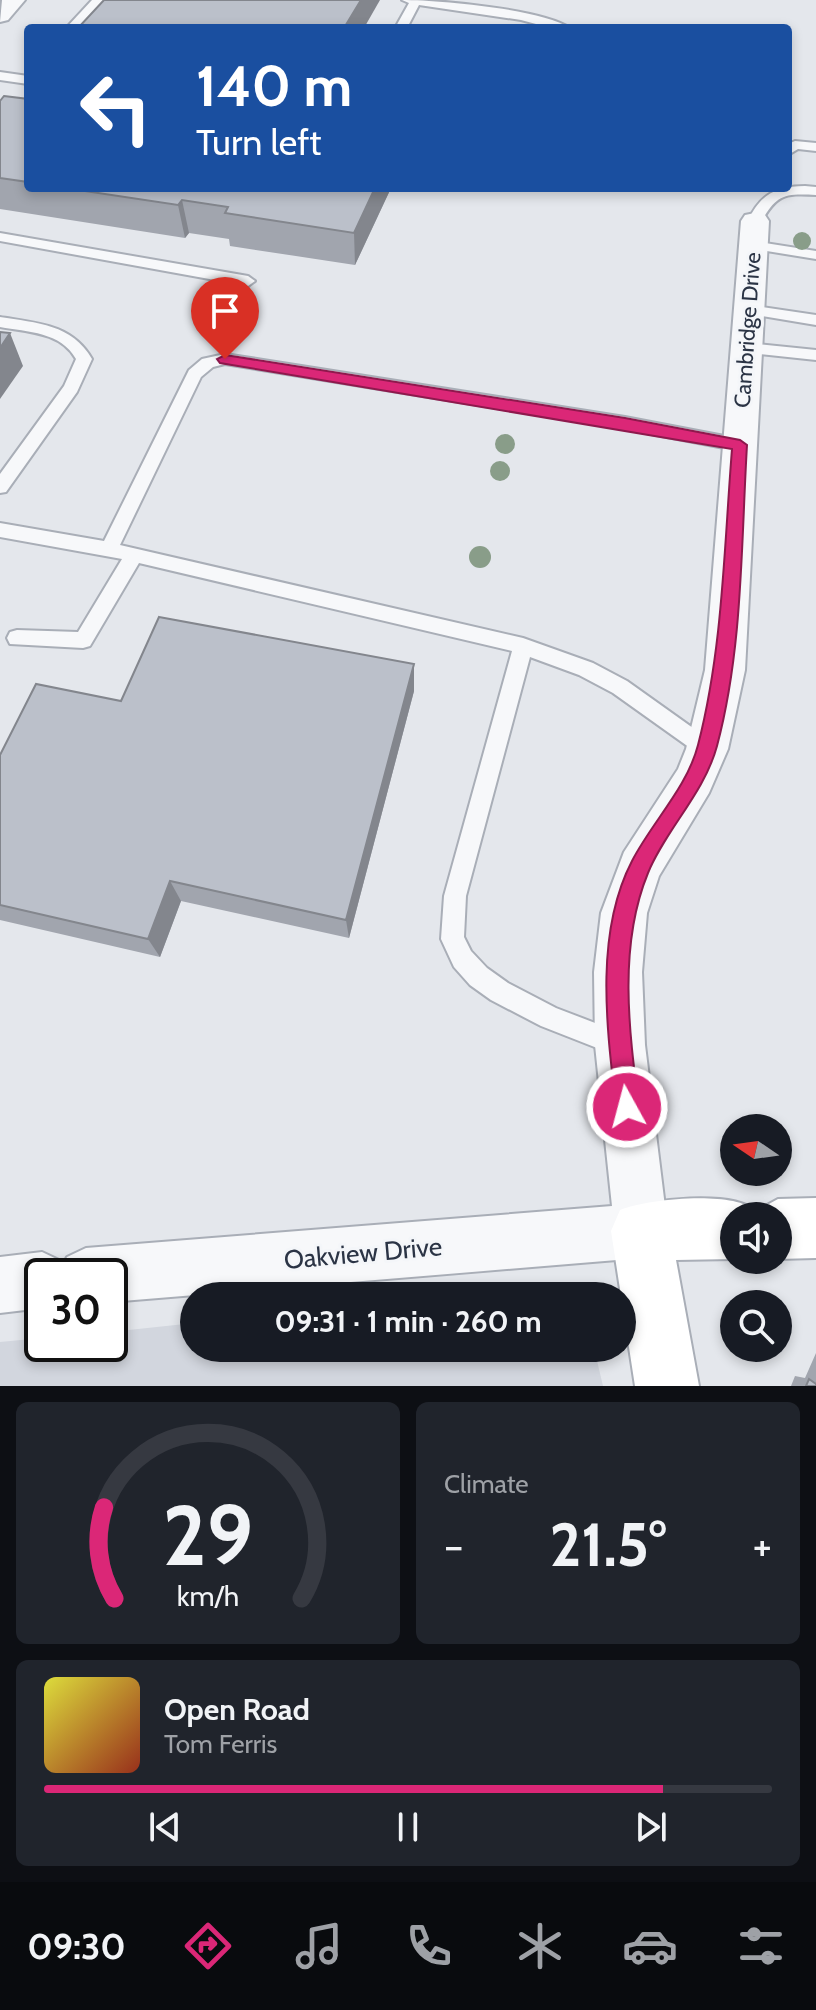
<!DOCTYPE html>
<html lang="en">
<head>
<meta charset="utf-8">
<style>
  :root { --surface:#171b24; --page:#20242c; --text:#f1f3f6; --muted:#9ea1a6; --line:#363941; --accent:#db2777 }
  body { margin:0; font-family:Cabin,sans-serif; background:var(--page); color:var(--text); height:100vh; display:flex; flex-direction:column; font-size:30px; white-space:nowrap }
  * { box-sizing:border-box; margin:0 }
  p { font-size:26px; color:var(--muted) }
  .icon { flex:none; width:44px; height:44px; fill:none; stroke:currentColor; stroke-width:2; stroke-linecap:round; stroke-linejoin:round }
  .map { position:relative; height:1386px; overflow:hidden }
  .panel { display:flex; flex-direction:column; gap:16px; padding:16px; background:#0d0f14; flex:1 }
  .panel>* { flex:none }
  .hud { position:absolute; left:24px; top:24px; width:768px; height:168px; border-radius:8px; box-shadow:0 4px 12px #0003; background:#1a4fa0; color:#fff; overflow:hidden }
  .needle { width:52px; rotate:283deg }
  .tools { position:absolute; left:720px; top:1114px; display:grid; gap:16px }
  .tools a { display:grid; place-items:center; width:72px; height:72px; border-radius:50%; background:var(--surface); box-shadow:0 4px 12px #0003; font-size:40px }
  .speed { position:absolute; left:24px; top:1258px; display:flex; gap:16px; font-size:40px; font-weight:700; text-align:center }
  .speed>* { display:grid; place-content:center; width:104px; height:104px; border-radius:50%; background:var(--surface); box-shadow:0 4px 12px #0003; line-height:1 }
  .speed .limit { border:4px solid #111; border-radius:12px; background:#fff; color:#111 }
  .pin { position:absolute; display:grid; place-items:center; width:68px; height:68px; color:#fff; margin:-82px -34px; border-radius:50% 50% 50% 0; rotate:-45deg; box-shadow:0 0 8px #0007 }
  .pin .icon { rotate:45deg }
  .me { position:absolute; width:88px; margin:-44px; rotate:353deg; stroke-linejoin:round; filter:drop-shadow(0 0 6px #0008) }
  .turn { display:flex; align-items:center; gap:28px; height:168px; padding:0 40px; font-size:36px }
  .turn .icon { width:104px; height:104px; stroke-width:2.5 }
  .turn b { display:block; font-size:56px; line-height:68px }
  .big { font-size:60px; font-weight:700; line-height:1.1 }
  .panel .widget { flex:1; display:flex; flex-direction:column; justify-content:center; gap:12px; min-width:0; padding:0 28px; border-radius:12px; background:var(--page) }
  .panel .dial { align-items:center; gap:0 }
  .dial svg { height:208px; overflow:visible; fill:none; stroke:var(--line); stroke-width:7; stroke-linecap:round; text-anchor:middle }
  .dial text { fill:var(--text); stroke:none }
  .song { display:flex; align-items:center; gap:24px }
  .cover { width:96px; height:96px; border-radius:12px; background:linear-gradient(135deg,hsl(60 70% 55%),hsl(10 70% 35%)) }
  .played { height:8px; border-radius:4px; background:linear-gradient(90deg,var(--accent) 85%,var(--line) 85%) }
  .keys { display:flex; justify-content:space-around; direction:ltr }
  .heat { display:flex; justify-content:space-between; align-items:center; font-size:44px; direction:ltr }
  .panel .tiles { flex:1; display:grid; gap:16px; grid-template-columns:1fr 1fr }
  .widget:last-child { grid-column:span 2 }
  .trip { position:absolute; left:180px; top:1282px; width:456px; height:80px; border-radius:40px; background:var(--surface); box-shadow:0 4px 12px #0003; font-weight:700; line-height:80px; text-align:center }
  .tab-bar { display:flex; height:128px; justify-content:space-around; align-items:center; background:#090b0e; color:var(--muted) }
  .tab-bar .icon { width:56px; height:56px }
  .tab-bar .on { color:var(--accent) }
  .tab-bar b { font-size:36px; color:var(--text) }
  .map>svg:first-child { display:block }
  .built { fill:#d2d6de }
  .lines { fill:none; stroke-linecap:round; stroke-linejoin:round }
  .service-casing { stroke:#a9aeb7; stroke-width:4 }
  .minor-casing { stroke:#a9aeb7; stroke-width:4 }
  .secondary-casing { stroke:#a9aeb7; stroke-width:4 }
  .service { fill:#f7f8fa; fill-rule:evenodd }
  .minor { fill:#f7f8fa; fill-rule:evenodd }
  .secondary { fill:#fff; fill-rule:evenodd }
  .tree { fill:#899d89 }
  .wall { fill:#a1a5ae }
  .shaded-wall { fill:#83868d }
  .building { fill:#bbc0ca; stroke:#83868d; stroke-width:2 }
  .route { fill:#db2777; stroke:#8e194d; stroke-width:2 }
  .labels { text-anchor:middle; stroke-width:6; stroke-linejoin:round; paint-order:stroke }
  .street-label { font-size:22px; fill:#2b3445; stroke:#f4f6f9 }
  .near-street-label { font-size:26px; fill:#2b3445; stroke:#f4f6f9 }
</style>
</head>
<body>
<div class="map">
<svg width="816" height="1386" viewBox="0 0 816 1386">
  <rect width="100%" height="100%" fill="#e4e7ec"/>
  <polygon class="built" points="194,1323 194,1348 594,1348 603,1386 0,1386 0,1342 42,1338 42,1344 110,1344 110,1332"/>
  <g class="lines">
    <g class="service-casing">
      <g id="service">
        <polygon points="92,0 104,0 78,28 66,28"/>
        <path d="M402 0C439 0 541 9 570 28H551L521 20 419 5 407 28H395L409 3Z"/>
        <polygon points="0,72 28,76 28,84 0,80"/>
        <polygon points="795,141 816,143 816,151 798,149 788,155 788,144"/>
        <path d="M805 186 816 187V195C783 193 776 195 760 224L748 221C760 194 777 186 805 186Z"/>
        <polygon points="0,233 248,276 255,281 248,286 0,241"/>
        <polygon points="753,241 816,251 816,259 748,248 748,242"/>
        <polygon points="749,305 816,315 816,325 744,313 741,310"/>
        <path d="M0 317C37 323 72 324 92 359L77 392 6 492 0 493V474L64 386 76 359C61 332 28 332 0 327Z"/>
        <polygon points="746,343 816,350 816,360 741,352 741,344"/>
        <polygon points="225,354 625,417 740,439 748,445 740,451 625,429 225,364 213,367 201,377 120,545 523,638 593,663 627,681 714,743 717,749 714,755 707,758 700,755 613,693 579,675 530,657 466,896 464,937 471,951 487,968 508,983 556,1008 629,1036 632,1045 629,1054 620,1057 541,1026 491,1000 470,985 454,967 441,939 444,896 512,651 139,563 90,646 83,648 10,644 7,638 10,632 17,630 78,632 122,559 0,537 0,523 104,541 189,370 202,359"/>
      </g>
    </g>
    <g class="minor-casing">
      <g id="minor">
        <polygon points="2,0 25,0 8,20 0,22"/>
        <polygon points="755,213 765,215 769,221 745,670 728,749 709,793 659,876 647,913 642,972 645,1045 668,1231 660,1250 641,1258 110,1302 110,1276 42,1276 42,1308 0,1313 0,1257 42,1252 61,1261 63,1265 67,1257 86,1248 612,1206 595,1045 594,972 601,913 624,852 678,769 686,749 705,670 741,221 745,215"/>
      </g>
    </g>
    <g class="secondary-casing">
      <path id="secondary" d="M816 1198V1258L778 1259V1216H734V1259L676 1260 699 1386H635L611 1231 620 1210C648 1199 733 1190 756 1211L778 1199Z"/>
    </g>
    <use href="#service" class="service"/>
    <use href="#minor" class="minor"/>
    <use href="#secondary" class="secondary"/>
  </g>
  <g class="tree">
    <circle cx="802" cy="241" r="9"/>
    <circle cx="505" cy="444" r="10"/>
    <circle cx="500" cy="471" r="10"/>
    <circle cx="480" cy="557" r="11"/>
  </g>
  <g class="wall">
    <polygon points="28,99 28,188 391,188 355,265 230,246 229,239 189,233 185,238 0,209 0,101"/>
    <polygon points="414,691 349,938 181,901 160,957 0,920 0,755 121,701"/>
    <polygon points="816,1353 816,1386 791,1386 795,1376 805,1378"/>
  </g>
  <g class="shaded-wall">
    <polygon points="361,0 380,0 364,28 344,28"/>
    <polygon points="375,188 391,188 355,265 354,233"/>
    <polygon points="182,200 189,233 185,238 178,205"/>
    <polygon points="10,333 23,366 0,399 0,348"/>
    <polygon points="414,664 414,691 349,938 346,920"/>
    <polygon points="170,881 181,901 160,957 148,939"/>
  </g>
  <g class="building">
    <polygon points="104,0 361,0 344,28 78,28"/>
    <polygon points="4,96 28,99 28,182 0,178 0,101"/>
    <polygon points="65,188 375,188 354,233 225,213 228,207 182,200 178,205"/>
    <polygon points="0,332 10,333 0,348"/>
    <polygon points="159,617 414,664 346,920 170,881 148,939 0,905 0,755 36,684 121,701"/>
    <polygon points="809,1379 816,1384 816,1386 806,1386"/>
  </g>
  <path class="route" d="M225 355 625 418 740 440 747 445C741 545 743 648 717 746 704 794 666 829 648 873 618 946 629 1031 639 1107L635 1115 627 1118 619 1115 616 1107C607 1029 594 934 632 861 652 822 687 788 698 745 723 648 724 548 732 449L220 363 217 359Z"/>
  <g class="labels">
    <g class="street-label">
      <text transform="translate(747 330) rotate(-86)" y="8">Cambridge Drive</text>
    </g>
    <g class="near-street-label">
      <text transform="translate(363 1253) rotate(-5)" y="9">Oakview Drive</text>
    </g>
  </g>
</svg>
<div class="tools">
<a><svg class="needle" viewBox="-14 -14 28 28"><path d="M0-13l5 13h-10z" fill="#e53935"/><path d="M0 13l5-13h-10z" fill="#9ea1a6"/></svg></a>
<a><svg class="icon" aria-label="sound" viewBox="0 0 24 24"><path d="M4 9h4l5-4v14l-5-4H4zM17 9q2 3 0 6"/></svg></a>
<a><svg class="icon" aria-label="search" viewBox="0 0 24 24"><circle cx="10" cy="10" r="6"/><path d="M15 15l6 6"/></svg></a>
</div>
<div class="speed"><div class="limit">30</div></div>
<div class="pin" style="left:225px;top:359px;background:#d93025"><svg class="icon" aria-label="arrive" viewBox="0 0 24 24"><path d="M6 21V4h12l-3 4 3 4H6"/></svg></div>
<svg class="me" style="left:627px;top:1107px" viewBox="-20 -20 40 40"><circle r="17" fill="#db2777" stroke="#fff" stroke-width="3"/><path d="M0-11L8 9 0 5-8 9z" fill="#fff"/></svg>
<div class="trip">09:31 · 1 min · 260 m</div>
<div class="hud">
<div class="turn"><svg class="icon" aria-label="left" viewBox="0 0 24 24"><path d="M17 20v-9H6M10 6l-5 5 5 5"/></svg><div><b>140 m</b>Turn left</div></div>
</div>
</div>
<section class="panel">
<div class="tiles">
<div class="widget dial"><svg viewBox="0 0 100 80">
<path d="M14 69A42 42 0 1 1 86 69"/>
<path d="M14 69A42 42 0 0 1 10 34" stroke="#db2777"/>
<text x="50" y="56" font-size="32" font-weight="700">29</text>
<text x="50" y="72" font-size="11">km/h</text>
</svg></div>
<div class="widget"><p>Climate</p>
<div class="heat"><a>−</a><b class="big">21.5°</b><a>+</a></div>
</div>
<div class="widget">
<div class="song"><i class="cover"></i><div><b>Open Road</b><p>Tom Ferris</p></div></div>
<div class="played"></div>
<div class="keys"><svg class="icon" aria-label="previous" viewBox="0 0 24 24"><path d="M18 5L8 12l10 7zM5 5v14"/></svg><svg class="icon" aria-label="pause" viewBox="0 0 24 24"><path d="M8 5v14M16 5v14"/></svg><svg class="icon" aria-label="next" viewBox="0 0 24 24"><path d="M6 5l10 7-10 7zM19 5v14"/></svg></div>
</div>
</div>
</section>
<nav class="tab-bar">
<b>09:30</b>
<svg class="icon on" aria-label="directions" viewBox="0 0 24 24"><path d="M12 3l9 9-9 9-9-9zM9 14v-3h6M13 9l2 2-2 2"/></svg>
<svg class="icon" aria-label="music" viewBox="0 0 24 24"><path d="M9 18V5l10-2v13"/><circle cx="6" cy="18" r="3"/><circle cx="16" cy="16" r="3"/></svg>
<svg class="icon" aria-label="phone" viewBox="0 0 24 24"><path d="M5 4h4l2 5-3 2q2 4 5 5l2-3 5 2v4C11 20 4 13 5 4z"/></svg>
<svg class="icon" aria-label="climate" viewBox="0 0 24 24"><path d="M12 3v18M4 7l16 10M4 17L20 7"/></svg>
<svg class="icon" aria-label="car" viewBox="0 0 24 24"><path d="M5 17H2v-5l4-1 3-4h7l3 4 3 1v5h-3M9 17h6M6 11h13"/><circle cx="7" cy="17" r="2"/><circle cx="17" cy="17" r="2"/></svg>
<svg class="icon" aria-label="filters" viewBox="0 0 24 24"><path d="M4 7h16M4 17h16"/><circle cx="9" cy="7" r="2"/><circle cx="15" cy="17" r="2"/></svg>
</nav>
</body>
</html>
